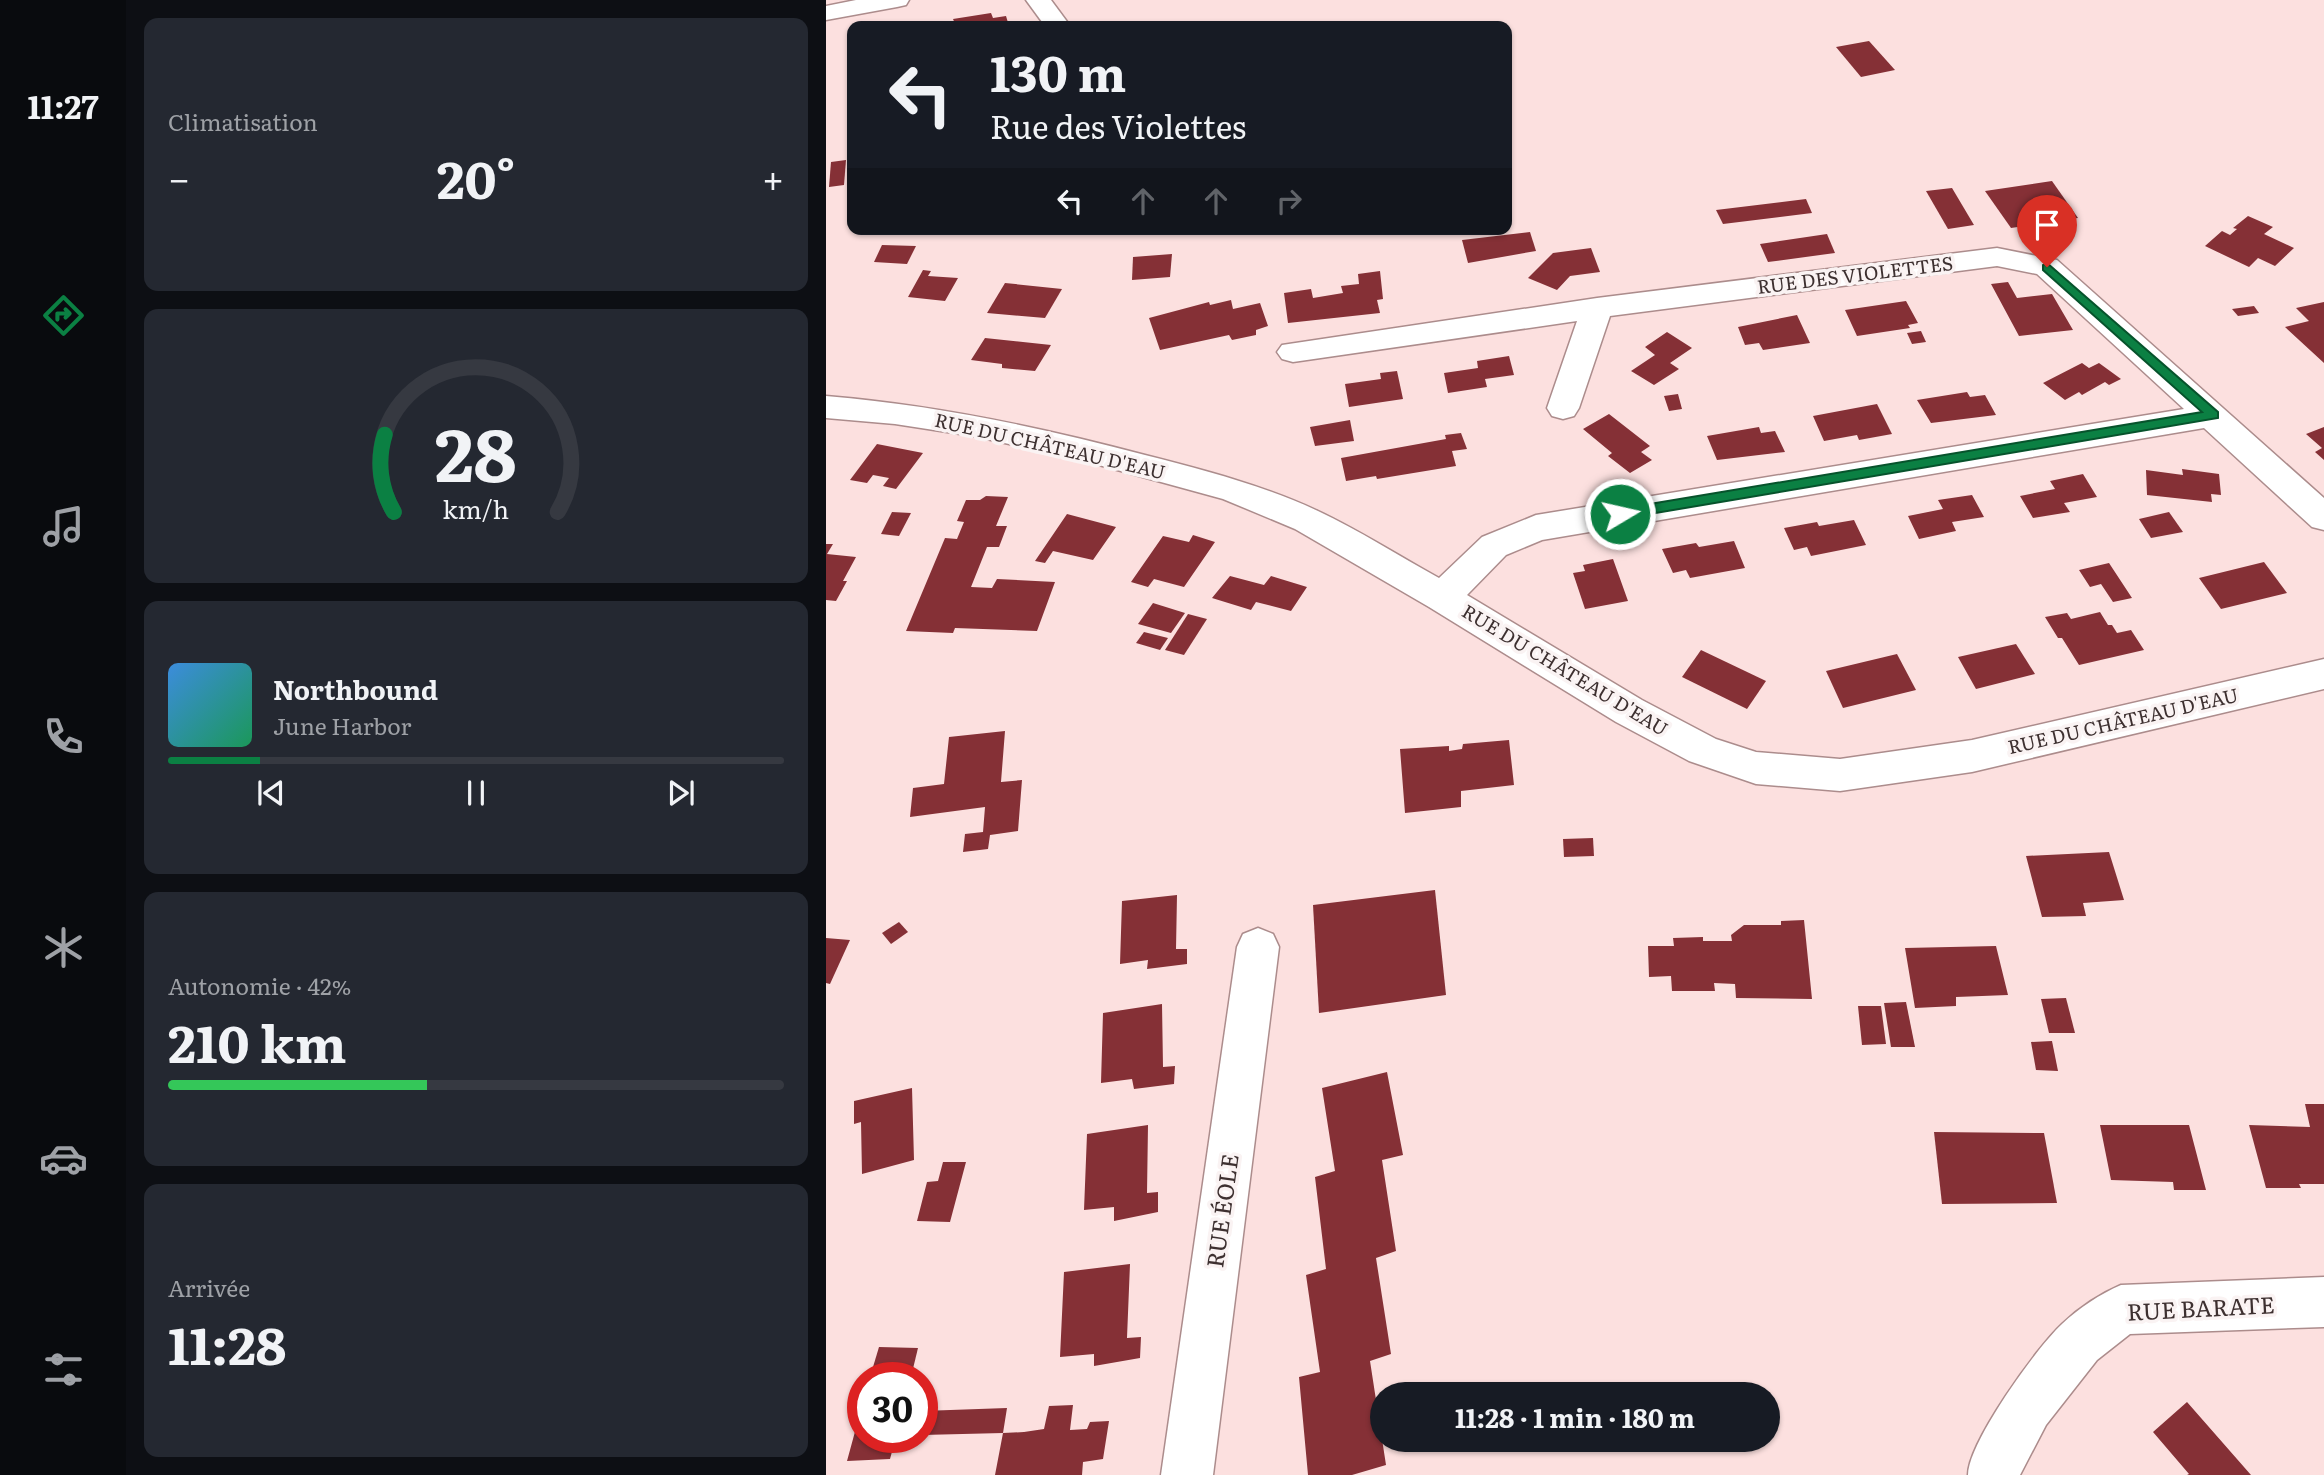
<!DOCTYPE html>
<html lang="fr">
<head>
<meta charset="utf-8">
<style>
  :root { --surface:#171b24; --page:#242831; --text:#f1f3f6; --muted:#9ea1a6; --line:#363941; --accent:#0b8043 }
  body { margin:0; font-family:Literata,serif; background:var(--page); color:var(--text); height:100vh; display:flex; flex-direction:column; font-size:26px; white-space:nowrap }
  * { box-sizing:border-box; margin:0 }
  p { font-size:23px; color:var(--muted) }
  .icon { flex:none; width:38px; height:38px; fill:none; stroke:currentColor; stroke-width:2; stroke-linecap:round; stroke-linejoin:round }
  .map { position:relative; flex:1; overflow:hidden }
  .details { display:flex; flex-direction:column; gap:18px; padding:18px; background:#0d0f14; width:700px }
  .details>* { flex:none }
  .top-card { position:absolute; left:21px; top:21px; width:665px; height:214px; border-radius:14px; box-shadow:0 2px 5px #0004; background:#171b24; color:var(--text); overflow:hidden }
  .speed { position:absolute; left:21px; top:1362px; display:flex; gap:14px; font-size:35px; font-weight:700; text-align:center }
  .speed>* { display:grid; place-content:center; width:91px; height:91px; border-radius:50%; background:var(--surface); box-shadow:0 2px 5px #0004; line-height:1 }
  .speed .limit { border:10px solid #d22; background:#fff; color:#111 }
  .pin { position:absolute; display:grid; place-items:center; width:60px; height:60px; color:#fff; margin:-72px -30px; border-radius:50% 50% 50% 0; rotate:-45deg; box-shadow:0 0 7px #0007 }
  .pin .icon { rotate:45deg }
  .me { position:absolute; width:77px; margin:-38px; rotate:81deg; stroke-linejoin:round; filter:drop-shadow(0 0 5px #0008) }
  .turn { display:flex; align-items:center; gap:24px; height:147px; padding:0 28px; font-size:32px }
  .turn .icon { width:91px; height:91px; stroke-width:2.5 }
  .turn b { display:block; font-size:49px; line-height:60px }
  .lanes { display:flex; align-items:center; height:66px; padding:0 28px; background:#0003; justify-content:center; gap:35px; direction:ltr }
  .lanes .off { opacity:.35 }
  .big { font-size:52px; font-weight:700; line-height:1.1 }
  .details .widget { flex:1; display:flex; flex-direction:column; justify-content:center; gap:10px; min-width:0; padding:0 24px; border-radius:14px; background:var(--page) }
  .details .dial { align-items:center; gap:0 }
  .dial svg { height:182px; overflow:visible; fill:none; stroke:var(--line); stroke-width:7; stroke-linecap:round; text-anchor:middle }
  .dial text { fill:var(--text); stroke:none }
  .song { display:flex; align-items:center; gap:21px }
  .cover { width:84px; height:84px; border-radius:10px; background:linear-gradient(135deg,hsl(210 70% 55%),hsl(150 70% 35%)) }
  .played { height:7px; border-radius:4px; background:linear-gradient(90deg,var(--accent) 15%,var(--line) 15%) }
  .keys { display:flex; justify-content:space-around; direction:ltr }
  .heat { display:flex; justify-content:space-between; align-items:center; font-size:38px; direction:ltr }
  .charge { height:10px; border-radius:5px; background:linear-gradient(90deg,#34c759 42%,var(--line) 0) }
  .trip { position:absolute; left:544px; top:1382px; width:410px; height:70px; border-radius:35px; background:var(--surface); box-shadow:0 2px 5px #0004; font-weight:700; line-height:70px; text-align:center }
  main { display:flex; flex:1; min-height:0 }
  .menu { display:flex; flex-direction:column; width:126px; justify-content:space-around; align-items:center; background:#090b0e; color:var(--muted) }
  .menu .icon { width:49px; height:49px }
  .menu .active { color:var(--accent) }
  .menu b { font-size:32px; color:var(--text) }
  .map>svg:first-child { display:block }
  .building { fill:#853036 }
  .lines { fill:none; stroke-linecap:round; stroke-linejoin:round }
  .street-casing { stroke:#ac8c8c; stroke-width:3 }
  .street { fill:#fff; fill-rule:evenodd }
  .route { fill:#0b8043; stroke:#07532c; stroke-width:2 }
  .labels { text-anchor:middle; stroke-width:7; stroke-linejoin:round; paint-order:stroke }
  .street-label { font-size:19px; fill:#3d3030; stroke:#faf3f3 }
  .near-street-label { font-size:23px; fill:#3d3030; stroke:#faf3f3 }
</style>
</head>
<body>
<main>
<nav class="menu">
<b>11:27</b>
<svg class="icon active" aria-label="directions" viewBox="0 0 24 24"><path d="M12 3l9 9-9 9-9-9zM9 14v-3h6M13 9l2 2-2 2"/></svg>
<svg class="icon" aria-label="music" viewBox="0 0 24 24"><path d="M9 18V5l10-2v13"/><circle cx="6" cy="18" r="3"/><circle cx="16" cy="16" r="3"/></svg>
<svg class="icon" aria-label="phone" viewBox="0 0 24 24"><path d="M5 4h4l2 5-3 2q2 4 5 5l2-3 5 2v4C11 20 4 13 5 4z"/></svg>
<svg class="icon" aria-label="climate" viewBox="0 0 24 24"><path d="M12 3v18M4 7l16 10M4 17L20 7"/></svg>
<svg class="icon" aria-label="car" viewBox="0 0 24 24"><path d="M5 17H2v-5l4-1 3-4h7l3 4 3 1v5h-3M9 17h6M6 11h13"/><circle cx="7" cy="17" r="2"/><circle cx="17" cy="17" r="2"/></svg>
<svg class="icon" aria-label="filters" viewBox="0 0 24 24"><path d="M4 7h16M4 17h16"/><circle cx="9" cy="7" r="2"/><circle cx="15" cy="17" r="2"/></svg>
</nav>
<section class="details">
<div class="widget"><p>Climatisation</p>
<div class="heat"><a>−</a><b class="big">20°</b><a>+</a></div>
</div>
<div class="widget dial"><svg viewBox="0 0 100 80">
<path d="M14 69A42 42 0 1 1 86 69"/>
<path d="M14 69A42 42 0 0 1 10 35" stroke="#0b8043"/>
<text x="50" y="56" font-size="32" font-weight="700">28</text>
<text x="50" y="72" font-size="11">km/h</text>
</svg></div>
<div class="widget">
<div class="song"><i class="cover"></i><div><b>Northbound</b><p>June Harbor</p></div></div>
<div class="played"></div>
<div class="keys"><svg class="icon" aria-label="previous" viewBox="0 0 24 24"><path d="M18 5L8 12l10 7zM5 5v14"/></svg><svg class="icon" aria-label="pause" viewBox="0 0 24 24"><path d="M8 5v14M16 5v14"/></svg><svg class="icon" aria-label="next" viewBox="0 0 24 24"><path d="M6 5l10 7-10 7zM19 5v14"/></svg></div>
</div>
<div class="widget"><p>Autonomie · 42%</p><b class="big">210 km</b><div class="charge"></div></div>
<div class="widget"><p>Arrivée</p><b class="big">11:28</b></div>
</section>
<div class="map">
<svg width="1498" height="1475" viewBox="0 0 1498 1475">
  <rect width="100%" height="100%" fill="#fce0df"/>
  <g class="building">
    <polygon points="165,13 167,18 180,16 183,26 130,26 127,19"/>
    <polygon points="1043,41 1069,70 1035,77 1010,47"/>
    <polygon points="20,160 18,185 3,187 5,162"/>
    <polygon points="1226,181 1252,218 1185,228 1159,191"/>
    <polygon points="1126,188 1148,225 1122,229 1100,191"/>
    <polygon points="980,199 986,213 897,224 890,210"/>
    <polygon points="1422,216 1447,227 1438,234 1468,248 1449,266 1432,258 1423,267 1379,246 1396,231 1404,235 1411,229 1407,228"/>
    <polygon points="704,232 710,251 642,263 636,240"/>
    <polygon points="1001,234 1009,253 942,262 934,244"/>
    <polygon points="56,245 90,246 81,264 48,262"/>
    <polygon points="765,248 774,272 744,276 731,290 702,278 727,253"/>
    <polygon points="346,254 344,277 306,280 307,257"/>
    <polygon points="97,270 105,271 102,276 132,278 119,301 82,297"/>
    <polygon points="554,271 557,299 551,300 554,313 462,323 458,293 485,289 487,298 517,293 515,286 533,284 532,274"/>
    <polygon points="1182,282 1191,298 1226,294 1247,330 1193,336 1165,284"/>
    <polygon points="179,283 236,289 219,318 161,313"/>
    <polygon points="405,300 407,309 434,303 442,326 430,330 430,335 406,340 403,335 334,350 323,318 383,302 384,305"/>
    <polygon points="1080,301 1092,323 1082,325 1084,328 1031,336 1019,310"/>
    <polygon points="1498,302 1498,363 1459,327 1483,321 1470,308"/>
    <polygon points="1428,306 1433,313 1412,316 1406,309"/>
    <polygon points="971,315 984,343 937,350 933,343 919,345 912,327"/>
    <polygon points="1095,331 1100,342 1086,344 1081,333"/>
    <polygon points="841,332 866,348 844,363 853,369 828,385 805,371 829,355 819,347"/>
    <polygon points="159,338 225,345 209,371 176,368 176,364 145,360"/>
    <polygon points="683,356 688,375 659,379 661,387 622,393 618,373 652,368 651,361"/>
    <polygon points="1256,363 1263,368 1273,363 1295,379 1283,385 1279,382 1256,395 1253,392 1239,400 1217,383"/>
    <polygon points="571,371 577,399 523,407 519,384 555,379 554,373"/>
    <polygon points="1141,392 1144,397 1159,395 1170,415 1105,423 1091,400"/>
    <polygon points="852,394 856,409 843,411 838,396"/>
    <polygon points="1051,404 1066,434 1033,440 1031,435 998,441 987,416"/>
    <polygon points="783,414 824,446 815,452 826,460 804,473 782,456 786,453 757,429"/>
    <polygon points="524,420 528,441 489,446 484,427"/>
    <polygon points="933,427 935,433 949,431 959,452 891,460 881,436"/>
    <polygon points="1498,427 1498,460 1489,452 1496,448 1480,434"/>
    <polygon points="635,433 641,449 626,451 630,466 551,479 550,476 520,481 515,458 620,439 619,435"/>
    <polygon points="51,444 97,453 70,489 57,486 63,478 47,475 41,483 24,480"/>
    <polygon points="1356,469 1393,474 1395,495 1385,494 1386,502 1321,495 1320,470 1357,475"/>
    <polygon points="1257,474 1271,497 1238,503 1244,512 1207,518 1194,496 1229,489 1224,481"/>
    <polygon points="1146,495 1158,517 1126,522 1130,531 1093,539 1082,516 1117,509 1112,500"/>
    <polygon points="160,496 182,497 170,526 181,526 173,547 161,547 145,587 166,588 171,579 229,582 211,631 129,628 127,633 80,631 119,538 131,539 138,522 131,521 140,500 154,500"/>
    <polygon points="66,512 85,513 73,536 55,534"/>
    <polygon points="1343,512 1357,532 1325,538 1313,519"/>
    <polygon points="241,514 290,527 267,560 227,551 219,563 209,561"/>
    <polygon points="1028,520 1040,545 985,556 981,547 968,550 958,528 991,522 993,526"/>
    <polygon points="367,535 389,542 358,587 328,579 322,587 305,582 337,536 363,542"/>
    <polygon points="908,541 919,568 864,578 860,570 847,573 836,549 870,543 873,547"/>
    <polygon points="0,544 7,544 1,554 30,557 17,581 21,581 10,601 0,600"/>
    <polygon points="787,559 802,601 759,609 747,573 759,571 757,565"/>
    <polygon points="1438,562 1461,593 1395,609 1373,578"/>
    <polygon points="1283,563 1306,598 1287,602 1275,584 1264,587 1253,570"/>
    <polygon points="404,576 438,585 445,576 481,587 465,611 430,602 425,610 386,598"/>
    <polygon points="327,603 359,613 345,633 312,624"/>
    <polygon points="1274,612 1282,625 1286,625 1291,633 1305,630 1318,650 1253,665 1236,638 1232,638 1219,617 1241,613 1245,619"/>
    <polygon points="362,614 381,619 358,655 339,650"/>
    <polygon points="318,632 342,638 334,650 310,643"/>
    <polygon points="1190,644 1209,674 1150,689 1132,657"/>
    <polygon points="875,650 940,681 921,709 856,677"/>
    <polygon points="1071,654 1090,690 1017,708 1000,671"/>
    <polygon points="179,731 175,782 196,780 192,831 164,835 162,849 137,852 139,834 157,832 159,807 84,817 87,788 118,784 123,737"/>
    <polygon points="683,740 688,785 635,791 635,807 579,813 574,749 623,746 623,751 636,749 637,744"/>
    <polygon points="767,838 768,856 738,857 737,839"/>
    <polygon points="1283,852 1298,900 1257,903 1260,916 1216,917 1200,856"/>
    <polygon points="609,890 620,995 493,1013 487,905"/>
    <polygon points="351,895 350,949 361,949 361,964 321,969 322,960 294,964 296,901"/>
    <polygon points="978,920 986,999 910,998 909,984 888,983 889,991 846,991 845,976 823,977 822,946 848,946 847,938 877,937 877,941 906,941 905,935 918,925 955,925 955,921"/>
    <polygon points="73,922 82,932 65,944 56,933"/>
    <polygon points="0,938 24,940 4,984 0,983"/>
    <polygon points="1170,946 1182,995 1130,997 1130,1006 1089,1008 1079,948"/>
    <polygon points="1240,998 1249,1033 1223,1033 1215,999"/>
    <polygon points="1080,1002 1089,1047 1065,1047 1058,1003"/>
    <polygon points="336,1004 337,1067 349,1066 348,1084 308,1089 306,1079 275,1083 277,1013"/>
    <polygon points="1032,1006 1055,1006 1060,1044 1036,1045"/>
    <polygon points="1226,1041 1232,1071 1210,1070 1205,1042"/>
    <polygon points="561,1072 577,1155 556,1160 570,1251 550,1258 565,1354 544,1361 560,1465 526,1475 482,1475 473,1377 494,1372 480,1275 500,1269 489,1177 509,1171 496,1088"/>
    <polygon points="86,1088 88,1160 36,1174 35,1122 28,1124 28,1101"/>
    <polygon points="1479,1104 1498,1104 1498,1184 1473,1184 1475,1188 1440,1188 1423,1125 1484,1127"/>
    <polygon points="322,1125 321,1193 332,1192 332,1212 288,1221 288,1207 258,1210 261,1134"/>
    <polygon points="1274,1125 1363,1125 1380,1190 1348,1190 1347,1182 1285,1180"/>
    <polygon points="1108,1132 1218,1133 1231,1203 1116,1204"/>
    <polygon points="117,1162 140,1162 124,1222 91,1221 101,1182 112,1181"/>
    <polygon points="304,1264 301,1338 315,1337 314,1358 268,1366 268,1354 234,1357 238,1272"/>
    <polygon points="53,1347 92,1348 85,1377 44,1377"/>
    <polygon points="1361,1402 1425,1475 1361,1475 1363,1474 1327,1432"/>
    <polygon points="247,1405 244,1430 261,1429 264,1422 283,1421 277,1459 257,1462 256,1475 169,1475 177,1433 96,1435 96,1411 181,1408 177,1433 198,1432 218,1429 223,1406"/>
    <polygon points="36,1406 37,1437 70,1437 64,1459 21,1461"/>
  </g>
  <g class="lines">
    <g class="street-casing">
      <g id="street">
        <polygon points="30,0 83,0 80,5 71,7 0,20 0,6"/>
        <polygon points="200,0 225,0 242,23 239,26 219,26"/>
        <path d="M1171 248 1231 260 1498 498V530L1486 527 1378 428 716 540 680 555 641 595 816 700 890 739 930 752 1014 759 1146 740 1498 659V689L1146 772 1014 791 930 784 863 761 790 722 603 607 469 529 397 499 251 459 147 436 69 424 0 418V396C109 405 214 427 319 455 378 470 436 485 492 511 533 530 573 556 613 578L656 537 710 515 1358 409 1211 274 1171 266 784 316 753 408 748 416 737 419 726 416 721 408 751 321 467 362 456 359 451 352 456 345 771 298Z"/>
        <polygon points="432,928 447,934 453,947 387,1475 335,1475 411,947 417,934"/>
        <path d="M1498 1277V1327L1304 1334 1271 1360 1220 1425 1194 1475H1142C1142 1443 1211 1347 1236 1324 1253 1308 1274 1294 1295 1285Z"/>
      </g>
    </g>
    <use href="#street" class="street"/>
  </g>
  <polygon class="route" points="1221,263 1392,412 1392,418 794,519 789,518 789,511 794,509 1376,412 1217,270 1217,265"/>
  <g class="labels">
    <g class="street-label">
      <text transform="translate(1029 275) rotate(-7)" y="7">RUE DES VIOLETTES</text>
      <text transform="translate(224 446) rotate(13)" y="7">RUE DU CHÂTEAU D'EAU</text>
      <text transform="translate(739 670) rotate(31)" y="7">RUE DU CHÂTEAU D'EAU</text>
      <text transform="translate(1297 721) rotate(-13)" y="7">RUE DU CHÂTEAU D'EAU</text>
    </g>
    <g class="near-street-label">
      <text transform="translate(397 1211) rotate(-82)" y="8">RUE ÉOLE</text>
      <text transform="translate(1375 1309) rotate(-3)" y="8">RUE BARATE</text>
    </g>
  </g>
</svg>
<div class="speed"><div class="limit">30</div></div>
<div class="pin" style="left:1221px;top:267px;background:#d93025"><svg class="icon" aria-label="arrive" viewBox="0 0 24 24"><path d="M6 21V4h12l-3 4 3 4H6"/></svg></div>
<svg class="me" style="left:794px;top:514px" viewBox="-20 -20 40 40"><circle r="17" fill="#0b8043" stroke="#fff" stroke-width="3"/><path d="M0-11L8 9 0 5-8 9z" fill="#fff"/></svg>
<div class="trip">11:28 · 1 min · 180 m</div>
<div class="top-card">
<div class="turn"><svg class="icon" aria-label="left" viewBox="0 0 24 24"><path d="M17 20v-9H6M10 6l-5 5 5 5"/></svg><div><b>130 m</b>Rue des Violettes</div></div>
<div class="lanes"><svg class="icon" aria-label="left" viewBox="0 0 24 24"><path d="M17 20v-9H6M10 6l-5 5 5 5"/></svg><svg class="icon off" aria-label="ahead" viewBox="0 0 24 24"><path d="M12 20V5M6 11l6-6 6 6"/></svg><svg class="icon off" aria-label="ahead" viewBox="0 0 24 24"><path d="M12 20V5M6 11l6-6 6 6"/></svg><svg class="icon off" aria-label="right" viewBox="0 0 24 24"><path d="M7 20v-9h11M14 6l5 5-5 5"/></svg></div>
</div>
</div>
</main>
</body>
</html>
